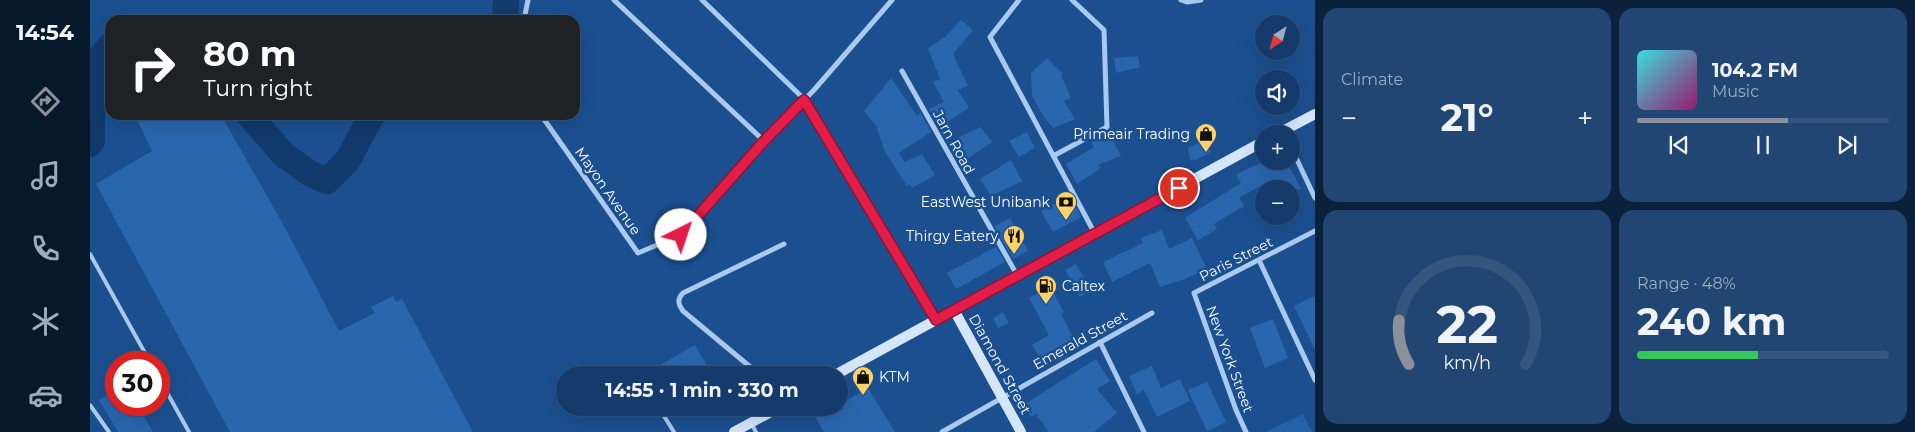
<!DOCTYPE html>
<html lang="en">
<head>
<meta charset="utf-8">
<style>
  :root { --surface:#143b6b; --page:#214673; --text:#f1f3f6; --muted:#9dadc1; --line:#33557e; --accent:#8c9099 }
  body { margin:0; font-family:Montserrat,sans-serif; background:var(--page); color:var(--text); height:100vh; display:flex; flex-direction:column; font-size:19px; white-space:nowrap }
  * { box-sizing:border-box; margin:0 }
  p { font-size:16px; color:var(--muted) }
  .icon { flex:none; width:28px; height:28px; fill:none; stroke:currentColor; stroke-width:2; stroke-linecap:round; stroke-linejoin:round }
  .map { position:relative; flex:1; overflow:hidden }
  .drawer { display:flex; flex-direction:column; gap:8px; padding:8px; background:#0b203b; width:600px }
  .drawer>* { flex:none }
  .top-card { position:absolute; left:15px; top:15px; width:475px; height:105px; border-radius:15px; box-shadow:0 5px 20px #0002,0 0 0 1px var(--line); background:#202124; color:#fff; overflow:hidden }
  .needle { width:32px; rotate:216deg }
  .controls { position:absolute; left:1165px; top:15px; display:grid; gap:10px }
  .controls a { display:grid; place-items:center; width:45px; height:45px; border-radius:50%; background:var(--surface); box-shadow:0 5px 20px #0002,0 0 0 1px var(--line); font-size:25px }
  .speed { position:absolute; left:15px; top:351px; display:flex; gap:10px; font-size:25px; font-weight:700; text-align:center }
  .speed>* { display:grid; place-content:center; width:65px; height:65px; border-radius:50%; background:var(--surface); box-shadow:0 5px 20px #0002,0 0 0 1px var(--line); line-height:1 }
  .speed .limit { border:8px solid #d22; background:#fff; color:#111 }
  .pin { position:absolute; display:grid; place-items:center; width:42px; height:42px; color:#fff; margin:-21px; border:2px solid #fff; border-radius:50%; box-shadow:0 1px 5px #0007 }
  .me { position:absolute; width:55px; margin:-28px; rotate:41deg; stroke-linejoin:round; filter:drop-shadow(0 0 4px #0008) }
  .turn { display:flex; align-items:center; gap:18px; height:105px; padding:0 15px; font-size:22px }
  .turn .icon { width:65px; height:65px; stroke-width:2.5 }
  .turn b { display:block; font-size:35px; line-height:42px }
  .big { font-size:38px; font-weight:700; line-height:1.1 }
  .drawer .tile { flex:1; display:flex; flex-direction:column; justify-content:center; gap:8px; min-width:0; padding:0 18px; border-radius:15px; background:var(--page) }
  .drawer .dial { align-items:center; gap:0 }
  .dial svg { height:130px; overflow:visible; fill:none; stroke:var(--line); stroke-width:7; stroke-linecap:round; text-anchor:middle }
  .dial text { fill:var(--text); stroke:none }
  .song { display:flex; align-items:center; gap:15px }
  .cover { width:60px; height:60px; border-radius:8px; background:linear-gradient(135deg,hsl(180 70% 55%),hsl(320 70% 35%)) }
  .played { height:5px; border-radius:2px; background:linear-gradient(90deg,var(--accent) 60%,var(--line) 60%) }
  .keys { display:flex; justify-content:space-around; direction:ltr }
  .heat { display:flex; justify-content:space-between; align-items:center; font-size:28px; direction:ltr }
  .charge { height:8px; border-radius:4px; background:linear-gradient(90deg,#34c759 48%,var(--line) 0) }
  .drawer .tiles { flex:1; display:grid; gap:8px; grid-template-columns:repeat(2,1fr) }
  .trip { position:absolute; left:466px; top:366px; width:292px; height:50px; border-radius:25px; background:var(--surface); box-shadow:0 5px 20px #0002,0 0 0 1px var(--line); font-weight:700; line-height:50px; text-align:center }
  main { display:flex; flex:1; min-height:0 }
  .menu { display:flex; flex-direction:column; width:90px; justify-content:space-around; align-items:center; background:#08182b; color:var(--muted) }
  .menu .icon { width:35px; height:35px }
  .menu .selected { color:var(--accent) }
  .menu b { font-size:22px; color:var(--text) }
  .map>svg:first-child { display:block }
  .green { fill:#2461a8 }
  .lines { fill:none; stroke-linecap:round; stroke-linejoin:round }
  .river { stroke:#123a6d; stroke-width:26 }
  .building { fill:#2a66ad }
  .lane { stroke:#a9c9ee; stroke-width:4 }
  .street { stroke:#a9c9ee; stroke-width:5 }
  .secondary { stroke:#d6e6fa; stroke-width:10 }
  .route-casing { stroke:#92132f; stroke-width:12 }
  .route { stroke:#e11d48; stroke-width:9 }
  .labels { text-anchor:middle; stroke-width:5; stroke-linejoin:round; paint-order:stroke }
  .poi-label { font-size:14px; fill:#fff; stroke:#1b4f8f; text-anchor:end }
  .street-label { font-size:14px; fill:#fff; stroke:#1b4f8f }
</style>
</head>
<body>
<main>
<nav class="menu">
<b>14:54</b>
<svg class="icon selected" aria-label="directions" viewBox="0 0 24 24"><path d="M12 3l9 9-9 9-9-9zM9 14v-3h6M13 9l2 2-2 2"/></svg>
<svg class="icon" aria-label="music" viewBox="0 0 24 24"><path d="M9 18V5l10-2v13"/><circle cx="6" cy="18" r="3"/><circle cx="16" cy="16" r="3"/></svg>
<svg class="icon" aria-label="phone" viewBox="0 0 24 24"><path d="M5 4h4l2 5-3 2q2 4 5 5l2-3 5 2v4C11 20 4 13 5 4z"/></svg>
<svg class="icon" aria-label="climate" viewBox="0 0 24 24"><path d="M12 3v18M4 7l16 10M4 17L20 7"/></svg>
<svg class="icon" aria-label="car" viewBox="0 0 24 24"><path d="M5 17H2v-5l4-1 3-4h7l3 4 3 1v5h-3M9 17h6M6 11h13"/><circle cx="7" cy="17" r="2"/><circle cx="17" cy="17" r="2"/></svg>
</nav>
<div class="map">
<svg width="1225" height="432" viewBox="0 0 1225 432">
  <rect width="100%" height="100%" fill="#1b4f8f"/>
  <polygon class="green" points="1213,414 1222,432 1176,432"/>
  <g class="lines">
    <g class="river">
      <polyline points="415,20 416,0"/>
      <polyline points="159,115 194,155 219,173 237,181 258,160 282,115"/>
      <polyline points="0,144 2,140 2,84 9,59 20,46"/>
    </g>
  </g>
  <g class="building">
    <polygon points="871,20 883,30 863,54 878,86 868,90 879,108 849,127 839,109 854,102 843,82 850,79 838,48 855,37"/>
    <polygon points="1048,56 1050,67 1026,73 1024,58"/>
    <polygon points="957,58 973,74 971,75 981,98 974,101 985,119 963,128 954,117 942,96 941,73"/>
    <polygon points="801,78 827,116 831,113 841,132 809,153 814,162 832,154 845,175 822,188 820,184 817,186 795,152 787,129 788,128 774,111"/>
    <polygon points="45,115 131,115 193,224 249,331 285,313 281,307 303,296 306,302 312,299 383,432 140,432 6,184 62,151"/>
    <polygon points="891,127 902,142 874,161 863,140"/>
    <polygon points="937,132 945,148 929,157 919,141"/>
    <polygon points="1019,133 1031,156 1008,165 1011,168 987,184 976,164 1004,147 1001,142"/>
    <polygon points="1115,140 1121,152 1106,160 1100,160 1098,148"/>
    <polygon points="921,160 932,181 901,196 890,179"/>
    <polygon points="1175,161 1197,162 1211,189 1182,189 1177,182 1149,198 1154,206 1124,224 1127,229 1108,240 1095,218 1151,183 1146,175 1165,165 1165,166"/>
    <polygon points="980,196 991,217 963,232 951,211"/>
    <polygon points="920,218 938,251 923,259 904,226"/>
    <polygon points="1072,230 1079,249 1102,238 1117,269 1095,279 1070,287 1060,263 1022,282 1013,262 1053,243 1051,238"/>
    <polygon points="906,247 915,262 866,289 857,273"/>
    <polygon points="986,264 1001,290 990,297 975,270"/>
    <polygon points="960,287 974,312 971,314 984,339 950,358 942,345 959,335 939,298"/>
    <polygon points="1225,296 1225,350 1204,306"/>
    <polygon points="913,312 919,323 908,328 903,318"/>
    <polygon points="1183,319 1198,358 1175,368 1160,328"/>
    <polygon points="605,345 623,375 603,375 598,364 580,375 576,375 570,365"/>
    <polygon points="1006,359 1020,381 1007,389 1027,413 1004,432 959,432 946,414 941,417 933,405"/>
    <polygon points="1062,366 1071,388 1090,379 1100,401 1067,417 1054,390 1047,394 1039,376"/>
    <polygon points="1117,382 1136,422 1117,431 1098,390"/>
    <polygon points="778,388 805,432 734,432 726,418 744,408 750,408 750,404"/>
    <polygon points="26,390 26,405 47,405 63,432 28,432 9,400"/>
  </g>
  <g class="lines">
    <g class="lane">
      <polyline points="0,254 60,362"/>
      <polyline points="69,378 99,432"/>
      <polyline points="0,405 19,432"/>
      <polyline points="569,408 584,432"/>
      <polyline points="662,425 666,432"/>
    </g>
    <g class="street">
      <polyline points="524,0 674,141"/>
      <polyline points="612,0 715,100 846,320"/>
      <polyline points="929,0 900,37 1005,234"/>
      <polyline points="1091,0 1097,2 1111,0"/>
      <polyline points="434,20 438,0"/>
      <polyline points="812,71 927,275"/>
      <polyline points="451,115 548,253 591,235 674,141 724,90 802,0"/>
      <polyline points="1201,147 1225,198"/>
      <polyline points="965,155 1017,127 1014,30 982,0"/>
      <polyline points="1169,260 1225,380"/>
      <polyline points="1010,342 1054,432"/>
      <path d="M670 375 593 311C588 304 587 299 593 293L694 244"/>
      <polyline points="852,432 1062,313"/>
      <polyline points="1156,432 1146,410 1104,293 1225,231"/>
    </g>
    <g class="secondary">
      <polyline points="1187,134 1225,114"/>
      <polyline points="864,310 931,432"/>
      <polyline points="745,375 1174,141"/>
      <polyline points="644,432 688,408"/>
    </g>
  </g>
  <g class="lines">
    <g class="route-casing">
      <polyline id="route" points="591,235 674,141 714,100 846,320 1089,188"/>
    </g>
    <use href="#route" class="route"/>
  </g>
  <defs>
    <g id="shop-pin" transform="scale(1.125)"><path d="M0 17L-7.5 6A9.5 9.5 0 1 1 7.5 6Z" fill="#ffd166" stroke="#1b4f8f"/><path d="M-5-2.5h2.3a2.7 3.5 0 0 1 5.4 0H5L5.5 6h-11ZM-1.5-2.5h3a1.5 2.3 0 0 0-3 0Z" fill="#111"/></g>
    <g id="bank-pin" transform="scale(1.125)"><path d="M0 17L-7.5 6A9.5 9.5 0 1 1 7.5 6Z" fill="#ffd166" stroke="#1b4f8f"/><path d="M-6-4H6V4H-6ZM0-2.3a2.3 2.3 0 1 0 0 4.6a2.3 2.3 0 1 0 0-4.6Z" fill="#111"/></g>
    <g id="restaurant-pin" transform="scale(1.125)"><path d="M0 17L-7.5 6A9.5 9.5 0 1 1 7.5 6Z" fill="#ffd166" stroke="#1b4f8f"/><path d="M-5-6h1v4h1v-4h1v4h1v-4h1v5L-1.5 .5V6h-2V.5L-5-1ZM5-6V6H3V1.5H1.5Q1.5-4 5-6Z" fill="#111"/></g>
    <g id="fuel-pin" transform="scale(1.125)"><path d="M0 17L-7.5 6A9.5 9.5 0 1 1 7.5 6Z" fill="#ffd166" stroke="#1b4f8f"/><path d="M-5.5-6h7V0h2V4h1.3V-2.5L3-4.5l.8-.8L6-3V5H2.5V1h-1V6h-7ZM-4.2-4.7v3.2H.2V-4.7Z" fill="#111"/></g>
  </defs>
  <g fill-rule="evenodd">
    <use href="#shop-pin" x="1116" y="134"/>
    <use href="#bank-pin" x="976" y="202"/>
    <use href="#restaurant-pin" x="924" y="236"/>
    <use href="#fuel-pin" x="956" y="286"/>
    <use href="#shop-pin" x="773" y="377"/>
  </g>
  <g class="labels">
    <g class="poi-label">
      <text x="1100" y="139">Primeair Trading</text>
      <text x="960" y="207">EastWest Unibank</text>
      <text x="908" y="241">Thirgy Eatery</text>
      <text x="972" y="291" text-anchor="start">Caltex</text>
      <text x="789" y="382" text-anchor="start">KTM</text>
    </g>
    <g class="street-label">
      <text transform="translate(864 142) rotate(61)" y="5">Jarn Road</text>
      <text transform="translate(518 191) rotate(55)" y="5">Mayon Avenue</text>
      <text transform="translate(1146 259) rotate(-27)" y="5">Paris Street</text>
      <text transform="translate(990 340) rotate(-29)" y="5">Emerald Street</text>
      <text transform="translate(1140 359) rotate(70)" y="5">New York Street</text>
      <text transform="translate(910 364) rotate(61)" y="5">Diamond Street</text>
    </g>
  </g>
</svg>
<div class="controls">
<a><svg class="needle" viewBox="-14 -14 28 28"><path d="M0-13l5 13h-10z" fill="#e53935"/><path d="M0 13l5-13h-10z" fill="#9dadc1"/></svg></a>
<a><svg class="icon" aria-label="sound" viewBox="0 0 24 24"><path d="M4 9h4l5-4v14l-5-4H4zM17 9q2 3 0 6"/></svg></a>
<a>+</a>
<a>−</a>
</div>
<div class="speed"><div class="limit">30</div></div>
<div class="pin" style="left:1089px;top:188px;background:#d93025"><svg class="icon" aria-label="arrive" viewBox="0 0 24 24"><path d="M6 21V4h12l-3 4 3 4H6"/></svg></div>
<svg class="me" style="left:591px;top:235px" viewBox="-20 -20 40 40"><circle r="19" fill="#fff"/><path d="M0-13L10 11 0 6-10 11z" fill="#e11d48"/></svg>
<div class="trip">14:55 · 1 min · 330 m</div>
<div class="top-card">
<div class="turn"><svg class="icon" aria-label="right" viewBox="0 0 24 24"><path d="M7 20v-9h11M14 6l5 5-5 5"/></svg><div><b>80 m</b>Turn right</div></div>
</div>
</div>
<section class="drawer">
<div class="tiles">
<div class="tile"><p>Climate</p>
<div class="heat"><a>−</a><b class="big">21°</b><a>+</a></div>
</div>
<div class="tile">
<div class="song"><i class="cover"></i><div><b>104.2 FM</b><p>Music</p></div></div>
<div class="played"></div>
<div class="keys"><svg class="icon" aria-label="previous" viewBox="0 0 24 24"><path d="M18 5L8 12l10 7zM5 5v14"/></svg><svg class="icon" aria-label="pause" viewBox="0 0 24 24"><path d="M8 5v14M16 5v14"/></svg><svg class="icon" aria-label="next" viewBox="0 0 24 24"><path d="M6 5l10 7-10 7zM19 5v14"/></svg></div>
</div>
<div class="tile dial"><svg viewBox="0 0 100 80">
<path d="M14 69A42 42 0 1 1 86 69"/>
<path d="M14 69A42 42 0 0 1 8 42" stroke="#8c9099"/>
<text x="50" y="56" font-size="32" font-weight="700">22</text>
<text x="50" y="72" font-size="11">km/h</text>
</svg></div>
<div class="tile"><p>Range · 48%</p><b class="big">240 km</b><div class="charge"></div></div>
</div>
</section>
</main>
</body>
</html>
